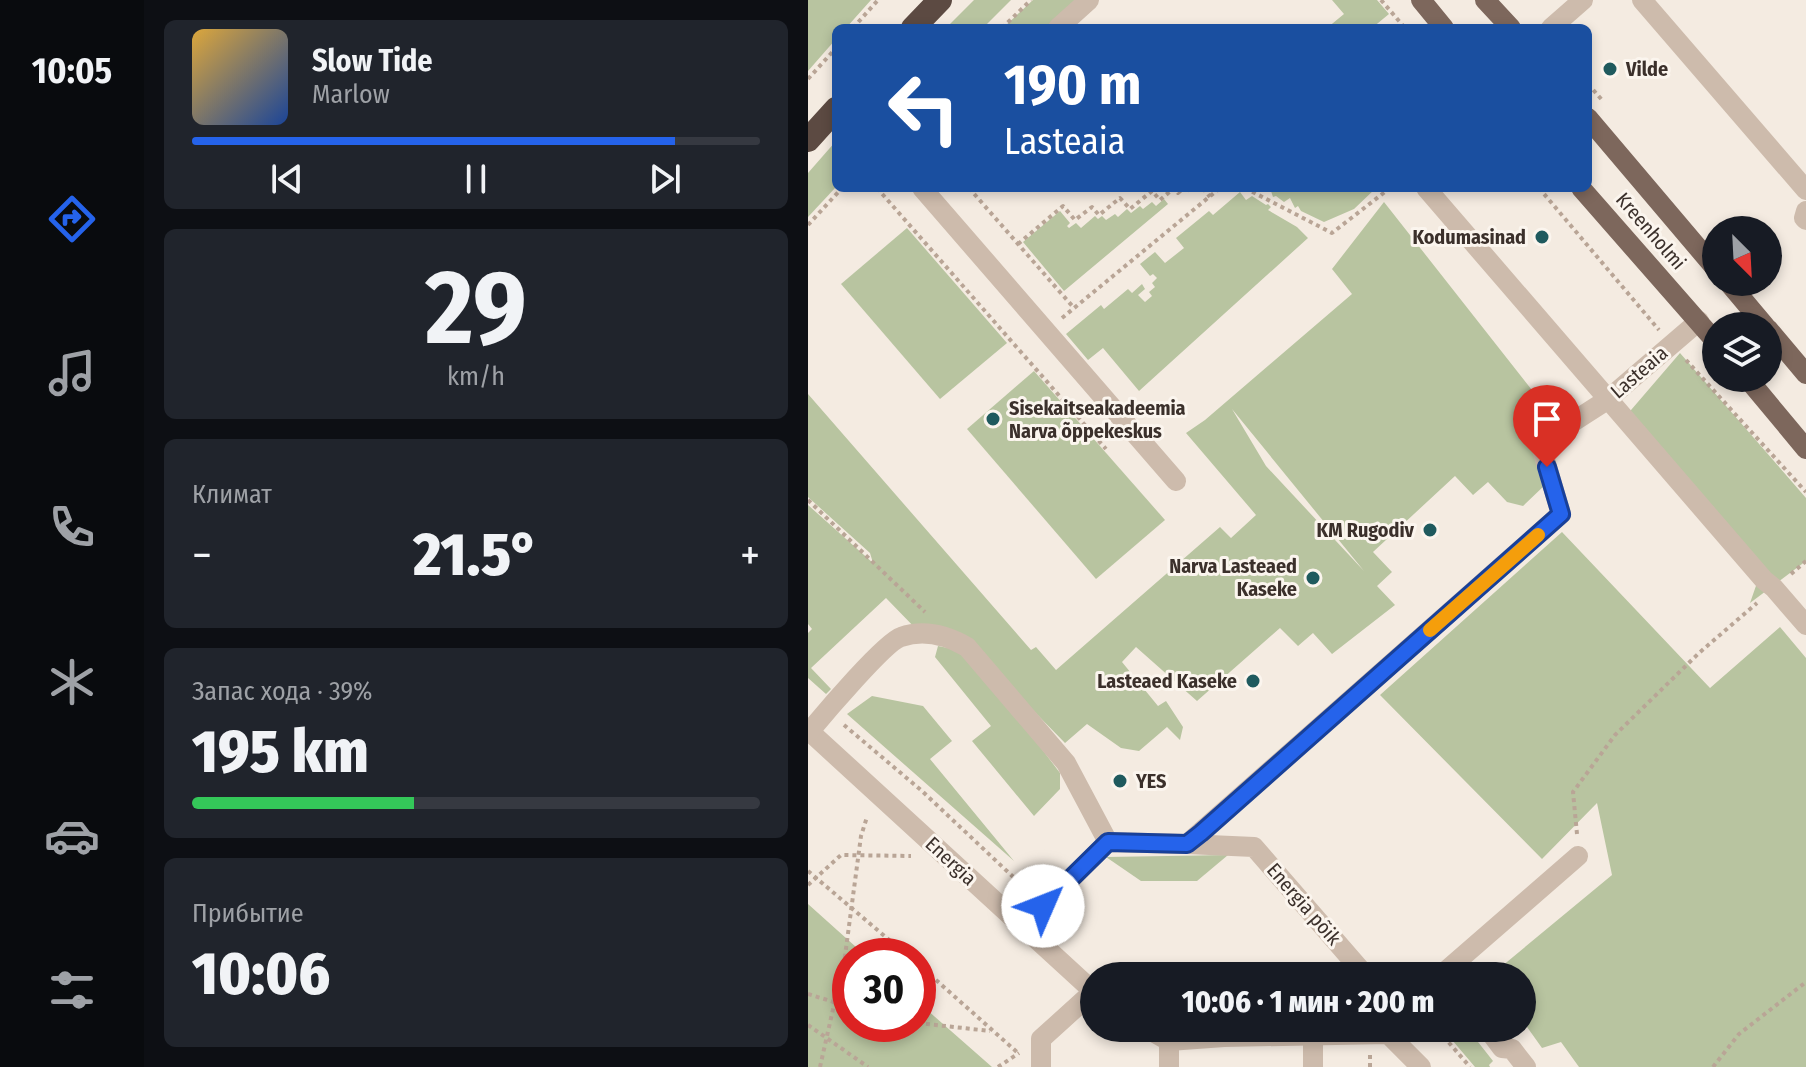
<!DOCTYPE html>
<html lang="ru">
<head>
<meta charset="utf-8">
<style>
  :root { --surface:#171b24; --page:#20242c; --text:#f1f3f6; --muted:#9ea1a6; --line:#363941; --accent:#2563eb }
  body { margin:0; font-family:"Fira Sans Condensed",sans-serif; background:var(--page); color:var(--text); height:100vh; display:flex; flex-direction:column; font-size:30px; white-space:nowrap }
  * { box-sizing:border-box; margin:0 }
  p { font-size:26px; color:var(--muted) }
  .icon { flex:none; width:44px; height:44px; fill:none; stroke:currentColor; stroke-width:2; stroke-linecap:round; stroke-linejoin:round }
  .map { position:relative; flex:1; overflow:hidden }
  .drawer { display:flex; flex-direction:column; gap:20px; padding:20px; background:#0d0f14; width:664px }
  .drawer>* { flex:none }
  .top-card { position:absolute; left:24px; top:24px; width:760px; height:168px; border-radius:12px; box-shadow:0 4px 12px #0003; background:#1a4fa0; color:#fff; overflow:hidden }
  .needle { width:52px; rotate:156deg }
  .controls { position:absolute; left:894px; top:216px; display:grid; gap:16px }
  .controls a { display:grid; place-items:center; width:80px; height:80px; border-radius:50%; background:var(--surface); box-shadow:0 4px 12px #0003; font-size:40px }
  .speed { position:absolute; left:24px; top:938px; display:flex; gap:16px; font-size:40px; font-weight:700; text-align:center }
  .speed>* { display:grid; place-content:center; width:104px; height:104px; border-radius:50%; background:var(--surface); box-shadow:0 4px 12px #0003; line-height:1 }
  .speed .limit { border:12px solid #d22; background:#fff; color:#111 }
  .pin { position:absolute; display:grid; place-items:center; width:68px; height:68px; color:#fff; margin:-82px -34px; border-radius:50% 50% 50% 0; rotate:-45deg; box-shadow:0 0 8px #0007 }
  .pin .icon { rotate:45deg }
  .me { position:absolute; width:88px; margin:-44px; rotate:46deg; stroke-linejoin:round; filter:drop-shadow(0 0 6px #0008) }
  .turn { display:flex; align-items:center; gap:28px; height:168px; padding:0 40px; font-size:36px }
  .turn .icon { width:104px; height:104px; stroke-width:2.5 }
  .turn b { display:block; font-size:56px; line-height:68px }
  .big { font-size:60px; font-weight:800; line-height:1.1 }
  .drawer .widget { flex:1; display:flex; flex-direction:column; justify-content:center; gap:12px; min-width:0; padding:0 28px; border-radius:12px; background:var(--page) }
  .drawer .dial { align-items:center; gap:0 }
  .dial b { font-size:104px; line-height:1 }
  .song { display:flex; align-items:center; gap:24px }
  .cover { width:96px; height:96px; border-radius:12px; background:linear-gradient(135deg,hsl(40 70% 55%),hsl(220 70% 35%)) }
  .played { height:8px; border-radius:4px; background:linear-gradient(90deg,var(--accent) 85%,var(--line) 85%) }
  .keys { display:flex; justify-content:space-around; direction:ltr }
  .heat { display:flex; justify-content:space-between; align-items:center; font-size:44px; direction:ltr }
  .charge { height:12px; border-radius:6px; background:linear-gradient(90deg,#34c759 39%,var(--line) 0) }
  .trip { position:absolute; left:272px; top:962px; width:456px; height:80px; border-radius:40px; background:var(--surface); box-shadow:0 4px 12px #0003; font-weight:800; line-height:80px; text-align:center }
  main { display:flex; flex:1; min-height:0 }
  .dock { display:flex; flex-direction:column; width:144px; justify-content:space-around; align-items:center; background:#090b0e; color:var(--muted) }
  .dock .icon { width:56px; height:56px }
  .dock .selected { color:var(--accent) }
  .dock b { font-size:36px; color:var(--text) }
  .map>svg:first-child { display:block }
  .green { fill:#b8c4a0; fill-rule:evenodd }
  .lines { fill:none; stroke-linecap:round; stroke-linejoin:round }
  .path { stroke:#b9a596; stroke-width:4; stroke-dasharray:4 4; stroke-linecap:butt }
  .minor { stroke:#cdbbac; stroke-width:20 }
  .major { stroke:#7d675c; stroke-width:20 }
  .highway { stroke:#5c4a42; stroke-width:24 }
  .route-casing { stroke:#184099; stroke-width:20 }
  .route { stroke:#2563eb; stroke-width:14 }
  .slow { stroke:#f59e0b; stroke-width:14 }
  .poi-dot { fill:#1f5a5e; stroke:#fbf5ee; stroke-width:3 }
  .labels { text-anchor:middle; stroke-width:6; stroke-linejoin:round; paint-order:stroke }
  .poi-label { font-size:20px; font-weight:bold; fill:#3b302b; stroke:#fbf5ee; text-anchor:end }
  .street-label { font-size:20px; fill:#3b302b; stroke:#fbf5ee }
</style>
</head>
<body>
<main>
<nav class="dock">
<b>10:05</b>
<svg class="icon selected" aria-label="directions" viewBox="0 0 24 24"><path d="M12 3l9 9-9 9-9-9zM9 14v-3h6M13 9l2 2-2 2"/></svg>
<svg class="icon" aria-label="music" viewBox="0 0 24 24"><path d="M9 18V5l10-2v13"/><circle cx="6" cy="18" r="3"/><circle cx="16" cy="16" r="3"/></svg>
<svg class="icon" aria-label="phone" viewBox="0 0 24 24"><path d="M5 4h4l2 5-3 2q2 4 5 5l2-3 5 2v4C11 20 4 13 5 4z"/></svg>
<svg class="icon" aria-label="climate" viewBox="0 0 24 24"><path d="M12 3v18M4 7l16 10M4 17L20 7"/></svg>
<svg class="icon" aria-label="car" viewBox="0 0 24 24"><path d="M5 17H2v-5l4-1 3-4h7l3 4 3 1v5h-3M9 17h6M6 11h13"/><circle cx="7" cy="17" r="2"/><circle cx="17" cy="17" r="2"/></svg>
<svg class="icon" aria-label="filters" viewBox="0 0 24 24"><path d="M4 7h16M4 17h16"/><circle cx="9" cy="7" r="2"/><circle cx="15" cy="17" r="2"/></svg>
</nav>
<section class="drawer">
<div class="widget">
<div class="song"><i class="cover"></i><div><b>Slow Tide</b><p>Marlow</p></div></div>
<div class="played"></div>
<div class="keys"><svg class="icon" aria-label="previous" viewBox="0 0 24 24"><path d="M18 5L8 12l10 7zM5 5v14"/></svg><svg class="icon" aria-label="pause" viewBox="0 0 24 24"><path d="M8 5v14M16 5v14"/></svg><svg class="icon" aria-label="next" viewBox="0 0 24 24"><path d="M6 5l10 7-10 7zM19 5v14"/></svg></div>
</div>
<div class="widget dial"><b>29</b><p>km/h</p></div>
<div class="widget"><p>Климат</p>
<div class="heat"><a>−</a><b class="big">21.5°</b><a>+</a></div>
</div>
<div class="widget"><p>Запас хода · 39%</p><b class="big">195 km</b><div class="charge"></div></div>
<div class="widget"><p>Прибытие</p><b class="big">10:06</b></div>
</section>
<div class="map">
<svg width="998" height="1067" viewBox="0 0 998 1067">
  <rect width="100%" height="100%" fill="#f4ebe1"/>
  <g class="green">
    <polygon points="0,0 63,0 38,28 28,28 28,39 0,71"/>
    <polygon points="166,0 203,0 175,28 138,28"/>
    <polygon points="225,0 272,0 241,28 195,28"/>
    <polygon points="524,0 569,0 581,14 564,28 519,28 536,14"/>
    <polygon points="28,141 28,187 0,217 0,173"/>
    <polygon points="462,188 568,188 546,209 516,222 493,211 490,206 487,208 482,198 476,202 468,196 465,197"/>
    <polygon points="432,192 438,200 444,196 458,205 460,204 463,207 460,210 489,227 500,238 331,391 295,348 280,360 258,334 293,305 296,309 320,289 324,293 334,284 337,289 330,295 337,302 344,296 341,292 347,287 344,283 349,278 345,274 342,276 332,264 347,252 357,263 376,248 368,238 401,211 405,215"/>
    <polygon points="356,199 360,204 256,291 215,242 252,211 262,223 259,226 261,228 268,223 273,228 287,216 290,219 294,216 298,220 307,214 310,217 319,209 323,213 332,206 335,209 344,202 348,206"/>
    <path d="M576 202 746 418 724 440 738 484 715 506 699 502 680 482 665 495 647 476 565 552 584 572 569 586 587 605 524 654 505 633 490 646 472 628 389 701 328 647 314 662 350 706 358 701 375 727 372 740 359 727 331 751 313 748 279 724 257 743 212 697 164 642 111 632 78 598 3 668 23 689 18 694 0 678V633L4 629 0 624V505L65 563 62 553 0 497V394L223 650 228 647 248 670 412 527 423 538 448 515 378 433 397 420 544 294 524 269ZM424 409 556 571 458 466Z"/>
    <polygon points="99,228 199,343 132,399 33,284"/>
    <polygon points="872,353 998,498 998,561 942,603 950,580 811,424"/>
    <polygon points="226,371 357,520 288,579 159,429"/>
    <polygon points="754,532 902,688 972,627 998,658 998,1067 771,1067 753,1042 734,1048 714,1020 714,976 682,976 804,875 789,803 734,859 572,695"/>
    <polygon points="130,646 150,650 224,736 252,773 252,789 226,816 164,741 183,726 127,657"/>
    <polygon points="64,696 115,706 144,741 122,759 206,861 39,714"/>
    <polygon points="420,855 389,881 333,881 298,857"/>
    <polygon points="0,904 58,956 42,956 42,1024 110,1024 110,1002 184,1067 0,1067"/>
    <polygon points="624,1028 659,1028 685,1061 681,1065 682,1067 667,1067 639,1034"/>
  </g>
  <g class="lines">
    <g class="path">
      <polyline points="573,0 597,28"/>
      <polyline points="45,28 70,0"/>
      <polyline points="194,28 223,0"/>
      <polyline points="0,79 28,48"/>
      <polyline points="780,84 794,100"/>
      <polyline points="69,188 298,449"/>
      <polyline points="161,188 266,308"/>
      <polyline points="379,188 383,192 387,188"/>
      <polyline points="395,188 402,197"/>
      <polyline points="437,188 524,233 582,188"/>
      <polyline points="731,188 851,330"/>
      <polyline points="0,225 34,188"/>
      <polyline points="210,244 255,206 267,220 284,207 291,215 312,198 322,209 344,191 352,200 366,188 370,193 376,188"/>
      <polyline points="254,318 412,188"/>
      <polyline points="878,360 998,492"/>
      <polyline points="0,500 117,612"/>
      <polyline points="983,574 998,561"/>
      <polyline points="36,725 114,791 219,890"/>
      <polyline points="769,834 765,792 807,735 891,653 949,603"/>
      <polyline points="0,871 100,956"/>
      <polyline points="0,885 33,855 103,856"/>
      <polyline points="110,964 210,1053"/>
      <polyline points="0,994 42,1007"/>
      <polyline points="110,1023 182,1031"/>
      <polyline points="0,1025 60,1067"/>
      <polyline points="613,1028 636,1037 662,1067"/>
      <polyline points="12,1067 37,956 53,836 59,817"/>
      <polyline points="190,1067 211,1053"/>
      <polyline points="562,1067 562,1055"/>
      <polyline points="905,1067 931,1034 998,982"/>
    </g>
    <g class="minor">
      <polyline points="834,0 998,190"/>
      <polyline points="250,28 281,0"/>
      <polyline points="743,28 775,0"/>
      <polyline points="114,188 368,481"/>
      <polyline points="618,188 956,580 966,588 998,625"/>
      <polyline points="998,211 996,218 998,220"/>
      <polyline points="0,730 286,992"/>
      <path d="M2 731C16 714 77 642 93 637 116 629 140 636 159 647L258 763 300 842"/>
      <polyline points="379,844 446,847 558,976"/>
      <polyline points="214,927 300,842 379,844 753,514 732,443 799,400 891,321"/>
      <polyline points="632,976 770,856"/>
      <polyline points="338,1028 361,1041 361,1067"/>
      <polyline points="679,1028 694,1048 704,1049 718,1067"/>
      <polyline points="361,1041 416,1037 580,1034 613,1067"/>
      <polyline points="233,1067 233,1039 285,992"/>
      <polyline points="505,1067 505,1036"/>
    </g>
    <g class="major">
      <polyline points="613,0 636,28"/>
      <polyline points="677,0 703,28"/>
      <polyline points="780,118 908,269"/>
      <polyline points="773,188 908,342"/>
      <polyline points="920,282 957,326"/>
      <polyline points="960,329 998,374"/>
      <polyline points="939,378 998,449"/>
    </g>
    <g class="highway">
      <polyline points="105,28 132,0"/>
      <polyline points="0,140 28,109"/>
    </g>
  </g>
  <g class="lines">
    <g class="route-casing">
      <polyline id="route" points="235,906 300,842 379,844 393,833 753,514 739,467"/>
    </g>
    <use href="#route" class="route"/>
    <polyline class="slow" points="622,630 730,535"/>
  </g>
  <g class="poi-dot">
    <circle cx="802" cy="69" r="8"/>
    <circle cx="734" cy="237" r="8"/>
    <circle cx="185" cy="419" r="8"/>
    <circle cx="622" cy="530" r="8"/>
    <circle cx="505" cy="578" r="8"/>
    <circle cx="445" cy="681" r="8"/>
    <circle cx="312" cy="781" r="8"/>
  </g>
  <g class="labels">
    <g class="poi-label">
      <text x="818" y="76" text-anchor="start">Vilde</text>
      <text x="718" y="244">Kodumasinad</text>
      <text x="201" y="415" text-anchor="start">Sisekaitseakadeemia<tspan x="201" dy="23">Narva õppekeskus</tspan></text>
      <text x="606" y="537">KM Rugodiv</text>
      <text x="489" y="573">Narva Lasteaed<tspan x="489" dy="23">Kaseke</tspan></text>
      <text x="429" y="688">Lasteaed Kaseke</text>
      <text x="328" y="788" text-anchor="start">YES</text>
    </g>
    <g class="street-label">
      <text transform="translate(843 231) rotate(49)" y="7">Kreenholmi</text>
      <text transform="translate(831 372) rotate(-41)" y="7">Lasteaia</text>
      <text transform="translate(143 861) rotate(43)" y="7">Energia</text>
      <text transform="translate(496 904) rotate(49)" y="7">Energia põik</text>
    </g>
  </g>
</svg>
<div class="controls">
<a><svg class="needle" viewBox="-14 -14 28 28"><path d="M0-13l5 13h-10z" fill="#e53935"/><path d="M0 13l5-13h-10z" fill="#9ea1a6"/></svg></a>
<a><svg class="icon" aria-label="layers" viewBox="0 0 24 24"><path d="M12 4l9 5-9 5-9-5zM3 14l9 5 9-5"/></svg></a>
</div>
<div class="speed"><div class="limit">30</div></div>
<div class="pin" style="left:739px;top:467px;background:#d93025"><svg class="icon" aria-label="arrive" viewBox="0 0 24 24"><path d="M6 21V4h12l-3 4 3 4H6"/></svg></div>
<svg class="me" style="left:235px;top:906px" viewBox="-20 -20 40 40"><circle r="19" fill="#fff"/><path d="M0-13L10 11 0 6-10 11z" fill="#2563eb"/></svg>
<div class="trip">10:06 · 1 мин · 200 m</div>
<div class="top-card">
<div class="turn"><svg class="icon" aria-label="left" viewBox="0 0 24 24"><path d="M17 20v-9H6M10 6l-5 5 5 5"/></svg><div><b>190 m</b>Lasteaia</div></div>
</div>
</div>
</main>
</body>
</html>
